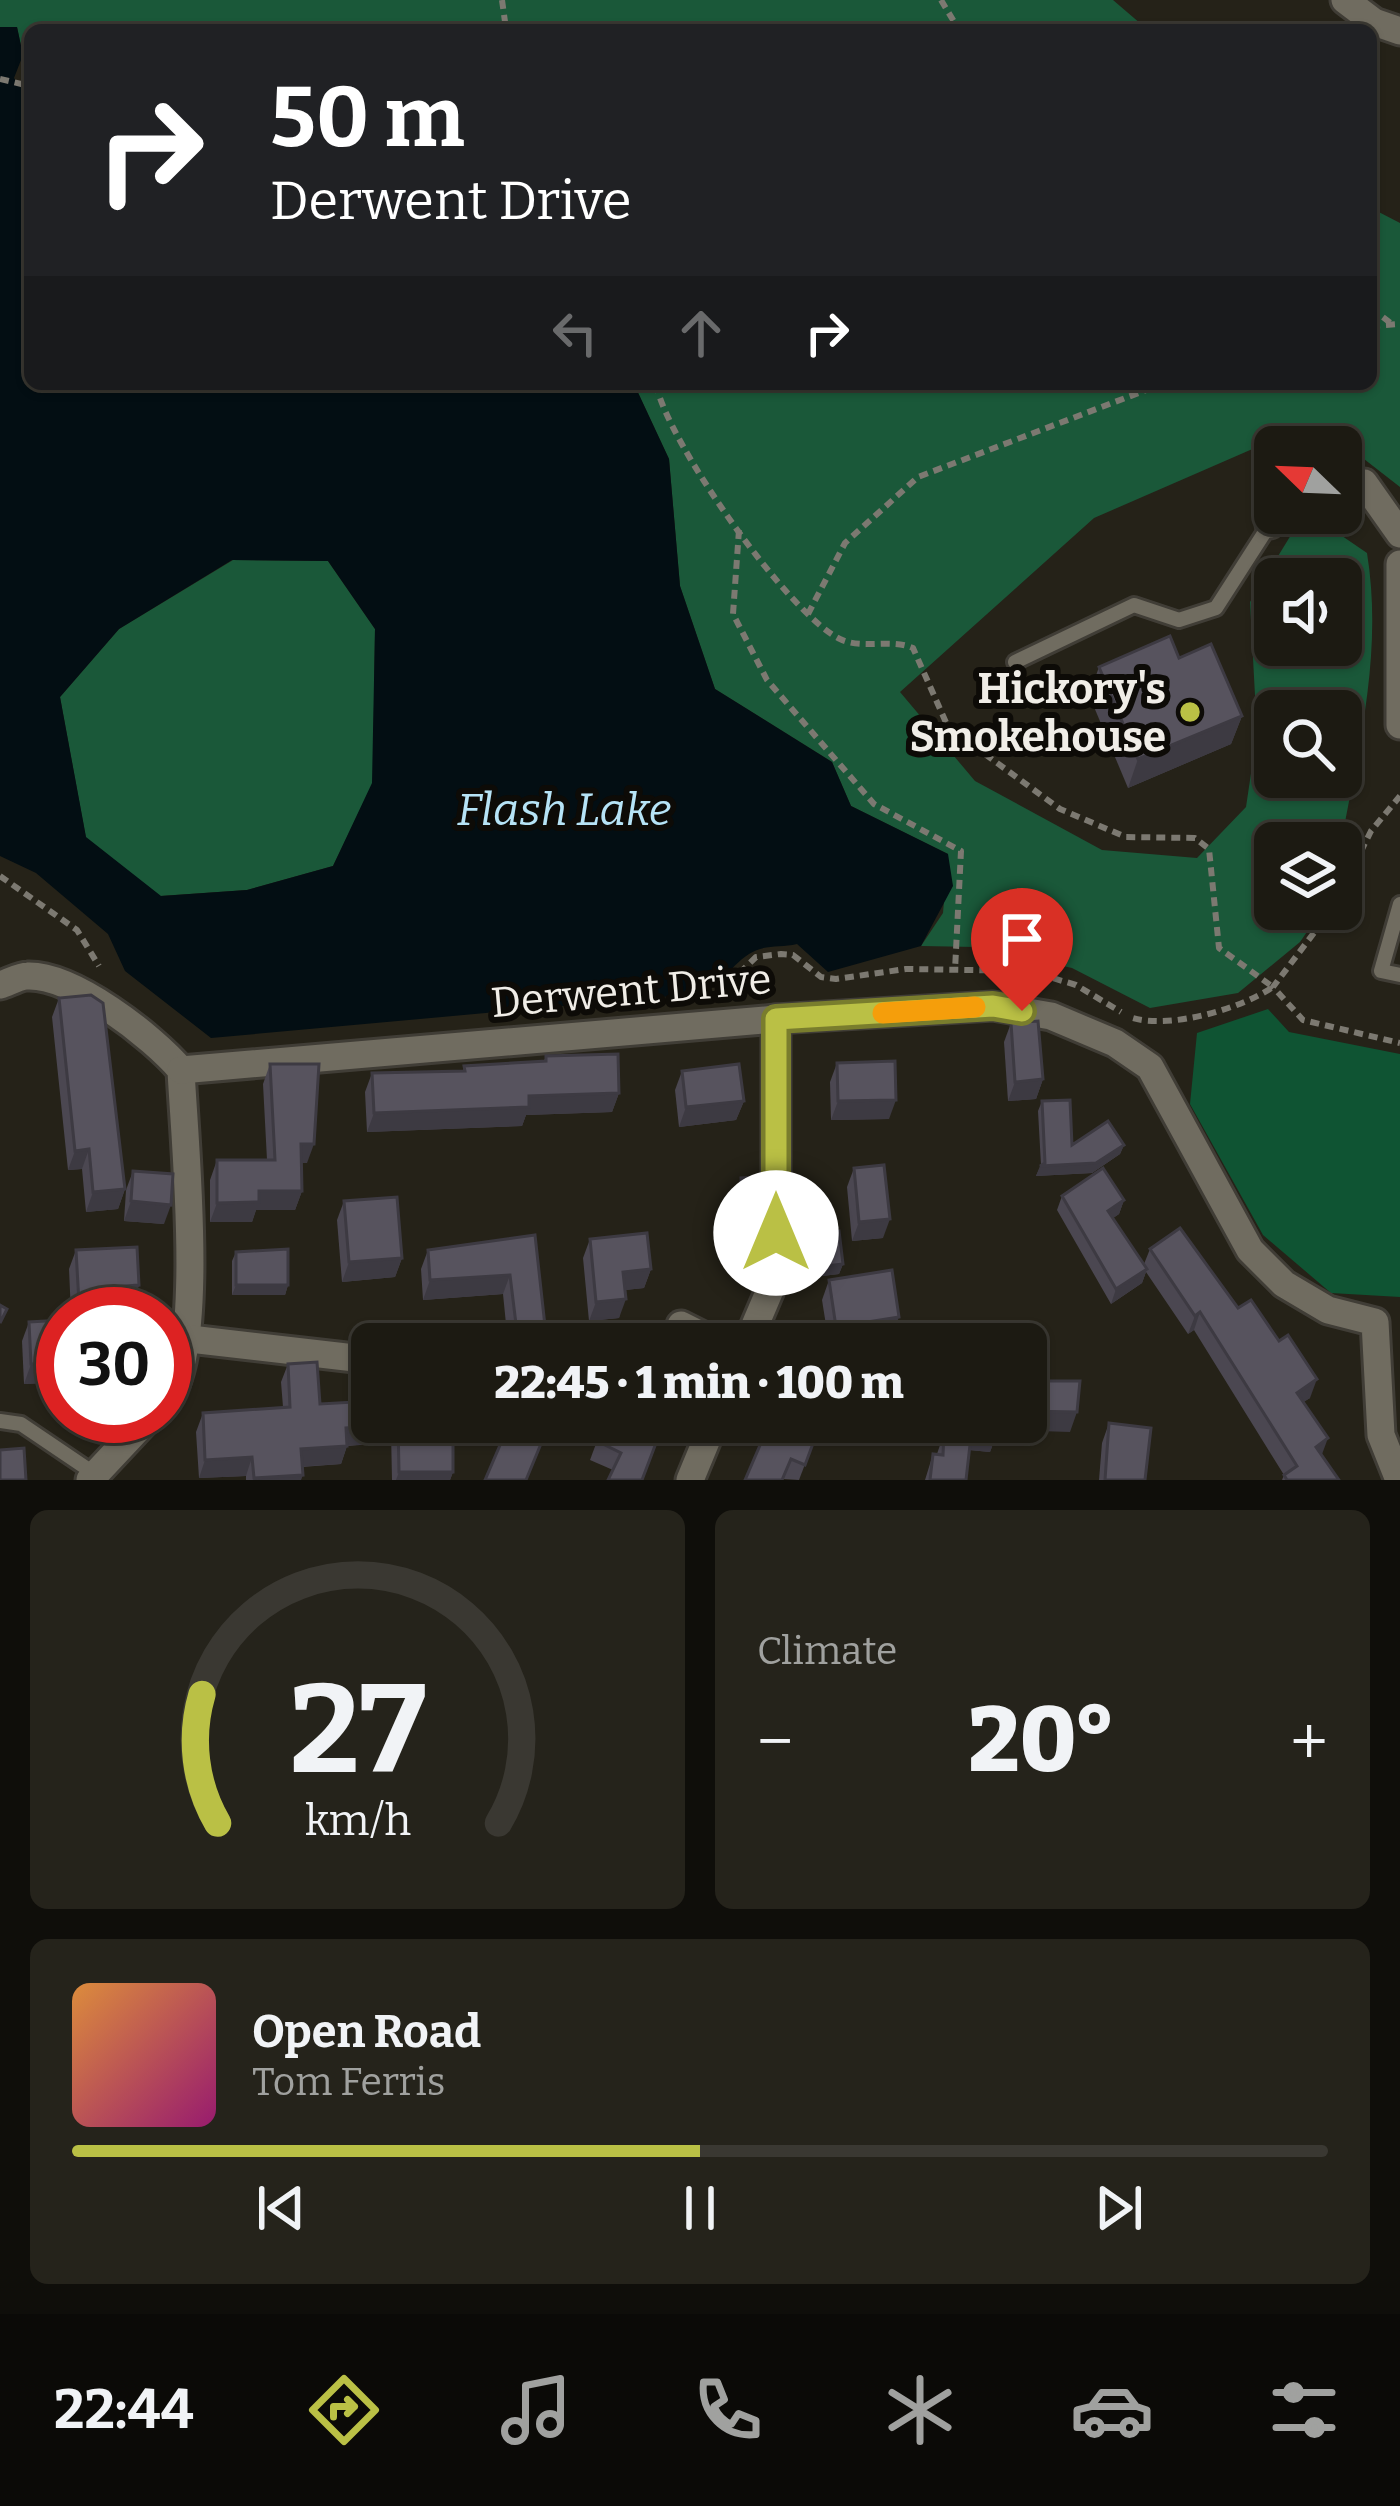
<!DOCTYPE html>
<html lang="en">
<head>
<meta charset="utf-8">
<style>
  :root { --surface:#1c1a12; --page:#25231b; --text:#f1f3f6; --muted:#a0a19f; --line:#3a3832; --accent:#bac045 }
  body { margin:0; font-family:Bitter,serif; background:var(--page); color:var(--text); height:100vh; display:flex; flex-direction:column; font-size:45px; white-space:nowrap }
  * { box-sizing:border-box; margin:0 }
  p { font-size:39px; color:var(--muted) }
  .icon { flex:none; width:66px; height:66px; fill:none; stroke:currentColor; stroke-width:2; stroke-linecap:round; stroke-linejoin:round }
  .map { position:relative; height:1480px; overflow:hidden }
  .sheet { display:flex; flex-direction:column; gap:30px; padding:30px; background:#0f0e0a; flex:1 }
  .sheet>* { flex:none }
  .guide { position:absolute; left:24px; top:24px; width:1353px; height:366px; border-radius:18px; box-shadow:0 3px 9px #0004,0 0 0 3px var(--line); background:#202124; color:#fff; overflow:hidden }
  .needle { width:78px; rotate:293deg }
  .tools { position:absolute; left:1254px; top:426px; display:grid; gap:24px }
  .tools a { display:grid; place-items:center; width:108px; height:108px; border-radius:18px; background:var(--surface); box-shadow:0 3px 9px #0004,0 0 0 3px var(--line); font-size:60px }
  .speed { position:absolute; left:36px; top:1287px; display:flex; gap:24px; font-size:60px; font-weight:700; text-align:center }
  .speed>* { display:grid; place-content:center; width:156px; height:156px; border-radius:50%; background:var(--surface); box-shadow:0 3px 9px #0004,0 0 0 3px var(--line); line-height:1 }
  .speed .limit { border:18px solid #d22; background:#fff; color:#111 }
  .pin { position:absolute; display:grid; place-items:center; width:102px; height:102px; color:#fff; margin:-123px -51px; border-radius:50% 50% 50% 0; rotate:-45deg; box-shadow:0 0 12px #0007 }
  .pin .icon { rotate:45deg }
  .me { position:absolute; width:132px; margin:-66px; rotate:0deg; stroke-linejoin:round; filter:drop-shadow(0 0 9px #0008) }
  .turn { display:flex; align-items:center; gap:42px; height:252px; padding:0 48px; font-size:54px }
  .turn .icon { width:156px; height:156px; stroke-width:2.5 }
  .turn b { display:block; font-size:84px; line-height:102px }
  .lanes { display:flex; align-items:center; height:114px; padding:0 48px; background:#0003; justify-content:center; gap:60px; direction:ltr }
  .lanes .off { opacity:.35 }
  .big { font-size:90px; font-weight:800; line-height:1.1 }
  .sheet .widget { flex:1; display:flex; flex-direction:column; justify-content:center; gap:18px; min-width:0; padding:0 42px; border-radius:18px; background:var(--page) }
  .sheet .dial { align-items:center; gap:0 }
  .dial svg { height:312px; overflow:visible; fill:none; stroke:var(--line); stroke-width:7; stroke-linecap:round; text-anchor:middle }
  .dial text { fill:var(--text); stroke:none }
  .song { display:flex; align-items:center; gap:36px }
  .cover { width:144px; height:144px; border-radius:18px; background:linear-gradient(135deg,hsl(30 70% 55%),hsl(320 70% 35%)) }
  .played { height:12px; border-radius:6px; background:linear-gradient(90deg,var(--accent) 50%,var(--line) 50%) }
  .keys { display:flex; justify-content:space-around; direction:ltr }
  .heat { display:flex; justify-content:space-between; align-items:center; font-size:66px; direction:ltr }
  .sheet .tiles { flex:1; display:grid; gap:30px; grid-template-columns:1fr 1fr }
  .widget:last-child { grid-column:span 2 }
  .trip { position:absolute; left:351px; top:1323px; width:696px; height:120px; border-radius:18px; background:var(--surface); box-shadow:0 3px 9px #0004,0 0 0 3px var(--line); font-weight:800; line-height:120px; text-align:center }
  .tab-bar { display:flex; height:192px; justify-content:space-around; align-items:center; background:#0b0a07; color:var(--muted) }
  .tab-bar .icon { width:84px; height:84px }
  .tab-bar .active { color:var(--accent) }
  .tab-bar b { font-size:54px; color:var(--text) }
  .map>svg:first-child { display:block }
  .green { fill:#0f5433 }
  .forest { fill:#1a5839; fill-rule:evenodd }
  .water { fill:#030e13; fill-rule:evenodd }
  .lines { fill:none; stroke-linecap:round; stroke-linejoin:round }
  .service-casing { stroke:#403d36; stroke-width:20 }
  .minor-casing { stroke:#403d36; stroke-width:33 }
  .path { stroke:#7c7971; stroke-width:6; stroke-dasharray:9 6; stroke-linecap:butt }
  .service { stroke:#706c60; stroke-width:14 }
  .minor { stroke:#706c60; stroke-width:27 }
  .wall { fill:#4b4751 }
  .shaded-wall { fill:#3d3a42 }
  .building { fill:#57535e; stroke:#3d3a42; stroke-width:3 }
  .route-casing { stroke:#797d2d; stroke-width:30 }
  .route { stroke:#bac045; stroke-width:21 }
  .slow { stroke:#f59e0b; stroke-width:21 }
  .poi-dot { fill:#bac045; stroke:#0d0b07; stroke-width:4.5 }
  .labels { text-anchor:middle; stroke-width:12; stroke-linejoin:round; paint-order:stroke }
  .poi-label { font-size:42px; font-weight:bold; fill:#f0ede7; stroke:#0d0b07; text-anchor:end }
  .street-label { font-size:42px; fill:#f0ede7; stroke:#0d0b07 }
  .water-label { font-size:45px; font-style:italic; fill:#b6e3f6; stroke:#0d0b07 }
</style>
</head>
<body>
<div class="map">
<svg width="1400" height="1480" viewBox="0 0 1400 1480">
  <rect width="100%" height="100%" fill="#252218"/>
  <polygon class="green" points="1268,1009 1289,1032 1400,1054 1400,1297 1331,1293 1263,1235 1190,1104 1197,1033"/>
  <g class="forest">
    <polygon points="0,0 1113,0 1148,30 30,30 30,56 23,55 17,27 0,27"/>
    <path d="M1371 208 1400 223V487L1346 445 1280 437 1094 518 900 692 975 781 1102 850 1197 858 1246 807 1257 733 1250 602 1294 530 1326 525 1367 553C1383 652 1359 746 1341 843H1275V909H1322L1320 913 1300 942 1238 993 1150 1008 1072 968 976 947 921 946 943 913 948 854 851 806 832 762 715 689 680 586 669 459 634 384H1371ZM1275 579H1341V645H1275ZM1275 711H1341V777H1275Z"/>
    <polygon points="233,560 328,561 375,629 373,783 333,866 247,890 160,896 86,838 60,697 119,629"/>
  </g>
  <path class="water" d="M0 27H17L23 55 14 78 30 100V384H634L669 459 680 586 715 689 832 762 851 806 948 854 953 886 921 946 828 972 797 944C780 948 764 944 749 954 727 968 723 988 695 994L211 1038 125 971 108 934 36 873 0 856ZM232 560 328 561 375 629 372 783 333 866 247 890 161 896 86 837 60 697 119 629Z"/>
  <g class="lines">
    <g class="service-casing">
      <g id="service">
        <polyline points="1015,662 1134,605 1179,620 1216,608 1270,524"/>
        <polyline points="1400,904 1381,971 1400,975"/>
        <polyline points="0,1421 21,1424 95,1474"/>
      </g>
    </g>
    <g class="minor-casing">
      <g id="minor">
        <polyline points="1345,0 1374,22 1400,31"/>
        <polyline points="1341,485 1364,483 1400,534"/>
        <polyline points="1270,524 1282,513"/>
        <polyline points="1400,564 1400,725"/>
        <path d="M0 985C7 983 20 976 27 976 73 974 153 1037 181 1070 184 1137 207 1358 165 1401"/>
        <polyline points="181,1070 776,1019 993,1006 1051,1016 1115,1043 1150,1067 1250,1250 1284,1284 1328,1310 1375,1322 1381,1435 1399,1480"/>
        <polyline points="681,1325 719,1344"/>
        <polyline points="190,1339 372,1360"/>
        <polyline points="747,1344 776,1276 776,1019"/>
        <polyline points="90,1480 150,1416"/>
        <polyline points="690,1480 714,1422"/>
      </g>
    </g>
    <g class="path">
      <polyline points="502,0 506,29 517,30"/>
      <polyline points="941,0 959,30"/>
      <polyline points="0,79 30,86"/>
      <polyline points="1371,308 1392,324"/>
      <polyline points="1371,326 1400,324"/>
      <path d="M656 384C667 441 788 614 840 639 863 650 890 638 913 648L948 727 1060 809 1126 837 1195 838 1209 849 1219 948 1273 987C1240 1009 1171 1029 1133 1018"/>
      <polyline points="739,530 733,614 767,680 874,804 961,851 955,970"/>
      <polyline points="808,614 845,543 918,477 1162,384"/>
      <polyline points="0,876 77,930 99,966"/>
      <polyline points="1341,892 1371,831 1400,796"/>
      <polyline points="1332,909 1273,987 1303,1020 1400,1043"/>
      <polyline points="718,994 756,957 781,954 793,955 821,977 836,979 906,969 1029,971 1076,985 1121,1012"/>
    </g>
    <use href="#service" class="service"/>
    <use href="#minor" class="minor"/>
  </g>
  <g class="wall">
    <polygon points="1179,658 1242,716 1231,744 1128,788 1089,695 1099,667"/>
    <polygon points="59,998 125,1189 118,1209 86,1212 82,1169 68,1170 52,1017"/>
    <polygon points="1011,1023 1043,1079 1036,1099 1008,1101 1004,1042"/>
    <polygon points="546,1056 619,1093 612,1112 526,1115 522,1126 367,1132 365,1092 372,1073 463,1071 464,1066 544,1061"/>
    <polygon points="837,1063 889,1119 831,1120 830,1082"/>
    <polygon points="270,1064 307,1163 301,1163 302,1191 295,1210 256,1210 252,1222 210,1222 210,1180 217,1160 267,1160 263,1084"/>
    <polygon points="682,1071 744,1101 736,1120 679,1127 675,1090"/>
    <polygon points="1042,1101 1072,1145 1124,1145 1120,1154 1092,1173 1036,1176 1041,1165 1038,1111"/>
    <polygon points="854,1168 883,1238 852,1241 847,1187"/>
    <polygon points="133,1171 164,1224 124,1221 126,1190"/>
    <polygon points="741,1178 762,1211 758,1221 739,1222 737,1187"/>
    <polygon points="1062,1196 1124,1200 1119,1214 1113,1218 1144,1264 1150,1249 1238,1308 1310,1398 1303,1402 1321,1455 1339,1480 1282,1480 1284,1475 1194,1330 1188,1334 1146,1272 1142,1283 1111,1304 1057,1210"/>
    <polygon points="344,1201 402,1258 395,1277 342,1282 337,1220"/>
    <polygon points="813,1234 843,1264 839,1274 814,1277 810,1244"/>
    <polygon points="535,1235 547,1344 498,1344 506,1324 503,1294 423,1300 421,1269 428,1250"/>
    <polygon points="590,1239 651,1269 644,1288 625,1290 619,1318 589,1321 583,1258"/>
    <polygon points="76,1250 139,1285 132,1305 112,1306 108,1314 71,1314 69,1269"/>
    <polygon points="236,1252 288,1285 285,1295 232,1295 232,1261"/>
    <polygon points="829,1280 892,1336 843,1344 829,1344 822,1300"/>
    <polygon points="63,1320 63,1382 24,1384 22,1341 29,1322"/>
    <polygon points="288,1364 320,1404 373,1444 347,1446 341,1464 302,1467 301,1480 246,1480 246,1476 199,1478 196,1432 203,1413 283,1407 281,1382"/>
    <polygon points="69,1416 100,1416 92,1432 67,1420"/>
    <polygon points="395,1422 433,1422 433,1437 453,1472 450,1480 392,1480 391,1432"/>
    <polygon points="664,1422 613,1470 590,1460 597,1441"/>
    <polygon points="770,1422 821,1422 799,1480 784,1479"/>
    <polygon points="830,1422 861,1422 856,1435 830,1424"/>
    <polygon points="962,1422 998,1422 997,1433 990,1452 969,1450 966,1480 925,1480 933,1454 937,1454 944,1433 961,1435"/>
    <polygon points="1109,1423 1145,1480 1099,1480 1102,1443"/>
  </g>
  <g class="shaded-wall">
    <polygon points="1242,716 1231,744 1128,788 1138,759"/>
    <polygon points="1043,1079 1036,1099 1008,1101 1015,1082"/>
    <polygon points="619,1093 612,1112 526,1115 522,1126 367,1132 374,1113 529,1096"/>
    <polygon points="896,1100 889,1119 831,1120 838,1101"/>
    <polygon points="744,1101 736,1120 679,1127 686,1107"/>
    <polygon points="301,1144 314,1144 307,1163 294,1163"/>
    <polygon points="1124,1145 1120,1154 1092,1173 1036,1176 1040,1166"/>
    <polygon points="89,1149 82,1169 68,1170 75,1151"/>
    <polygon points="125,1189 118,1209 86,1212 93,1192"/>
    <polygon points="259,1191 302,1191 295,1210 256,1210 252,1222 210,1222 217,1203"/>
    <polygon points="1124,1200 1119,1214 1103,1225 1108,1211"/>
    <polygon points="131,1201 171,1205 164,1224 124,1221"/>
    <polygon points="762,1211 758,1221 739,1222 742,1212"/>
    <polygon points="890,1219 883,1238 852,1241 859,1222"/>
    <polygon points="402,1258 395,1277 342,1282 349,1262"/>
    <polygon points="843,1264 839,1274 814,1277 817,1267"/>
    <polygon points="651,1269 644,1288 616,1291 623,1272"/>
    <polygon points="1147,1269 1142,1283 1111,1304 1116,1289"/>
    <polygon points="510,1275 503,1294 423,1300 430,1280"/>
    <polygon points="139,1285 132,1305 112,1306 108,1314 75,1314 79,1303 113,1287"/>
    <polygon points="236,1285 288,1285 285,1295 232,1295"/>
    <polygon points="626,1299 619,1318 589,1321 596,1302"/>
    <polygon points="1200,1312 1194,1330 1188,1334 1195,1316"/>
    <polygon points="899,1317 892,1336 843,1344 830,1344 836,1327"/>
    <polygon points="63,1363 63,1382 24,1384 31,1364"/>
    <polygon points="1317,1379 1310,1398 1290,1411 1297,1393"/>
    <polygon points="1026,1411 1077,1412 1070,1432 1004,1430 1006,1422 1026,1422"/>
    <polygon points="380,1426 373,1444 340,1446 346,1428"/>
    <polygon points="967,1430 997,1433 990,1452 960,1449"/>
    <polygon points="1328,1438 1321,1457 1316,1447"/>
    <polygon points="347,1446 341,1464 295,1467 301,1449"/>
    <polygon points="252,1457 246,1476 199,1478 205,1460"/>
    <polygon points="399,1472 453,1472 450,1480 396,1480"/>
    <polygon points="303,1475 301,1480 253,1480 254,1478"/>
  </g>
  <g class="building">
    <polygon points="1170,636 1179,658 1211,644 1242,716 1138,759 1099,667"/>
    <polygon points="91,995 103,1003 125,1189 93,1192 89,1149 75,1151 59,998"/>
    <polygon points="1038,1021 1043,1079 1015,1082 1011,1023"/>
    <polygon points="618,1054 619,1093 529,1096 529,1107 374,1113 372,1073 465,1071 464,1066 546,1061 546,1056"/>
    <polygon points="895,1061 896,1100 838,1101 837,1063"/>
    <polygon points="270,1064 319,1064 314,1144 301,1144 302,1191 259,1191 259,1202 217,1203 217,1160 275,1160"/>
    <polygon points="739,1064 744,1101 686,1107 682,1071"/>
    <polygon points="1070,1100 1072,1145 1108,1121 1124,1145 1096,1163 1040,1166 1045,1163 1042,1101"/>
    <polygon points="884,1165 890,1219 859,1222 854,1168"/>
    <polygon points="1103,1168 1124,1200 1108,1211 1147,1269 1116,1289 1062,1196"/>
    <polygon points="133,1171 173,1174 171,1205 131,1201"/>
    <polygon points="762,1177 762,1211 742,1212 741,1178"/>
    <polygon points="397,1197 402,1258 349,1262 344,1201"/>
    <polygon points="1180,1228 1238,1308 1251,1300 1279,1341 1288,1335 1317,1379 1297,1393 1328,1438 1316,1447 1339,1480 1287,1480 1284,1475 1297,1466 1200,1312 1195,1316 1150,1249"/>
    <polygon points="839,1231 843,1264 817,1267 813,1234"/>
    <polygon points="647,1233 651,1269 623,1272 626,1299 596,1302 590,1239"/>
    <polygon points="535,1235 547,1344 505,1344 505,1324 516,1324 510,1275 430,1280 428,1250"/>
    <polygon points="137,1247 139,1285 113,1287 113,1301 79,1303 76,1250"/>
    <polygon points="288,1249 288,1285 236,1285 236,1252"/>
    <polygon points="892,1270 899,1317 836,1327 829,1280"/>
    <polygon points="0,1305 7,1309 0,1323"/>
    <polygon points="63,1320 63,1363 31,1364 29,1322"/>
    <polygon points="645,1333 672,1344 640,1344"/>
    <polygon points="317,1362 320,1404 372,1401 372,1422 380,1422 380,1426 346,1428 347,1446 301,1449 303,1475 254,1478 252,1457 205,1460 203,1413 290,1407 288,1364"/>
    <polygon points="1026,1381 1080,1381 1077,1412 1026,1411"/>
    <polygon points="83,1416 99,1416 96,1423"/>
    <polygon points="398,1422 433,1422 433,1437 453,1437 453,1472 399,1472"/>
    <polygon points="510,1422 550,1422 526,1480 485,1480"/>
    <polygon points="605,1422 664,1422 642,1480 608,1480 621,1453 597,1441"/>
    <polygon points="770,1422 821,1422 805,1465 791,1459 782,1480 745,1480"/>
    <polygon points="968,1422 998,1422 997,1433 967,1430"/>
    <polygon points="1109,1423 1151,1428 1145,1480 1105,1480"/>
    <polygon points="944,1433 971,1436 966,1480 930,1480 933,1454 943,1455"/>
    <polygon points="24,1448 26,1480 0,1480 0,1450"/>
  </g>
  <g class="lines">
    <g class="route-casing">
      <polyline id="route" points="776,1233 776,1019 993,1006 1022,1011"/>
    </g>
    <use href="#route" class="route"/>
    <polyline class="slow" points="883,1013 975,1007"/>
  </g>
  <circle class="poi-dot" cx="1190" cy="712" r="12"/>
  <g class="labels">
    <g class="poi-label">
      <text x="1166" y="703">Hickory's<tspan x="1166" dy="48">Smokehouse</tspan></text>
    </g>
    <g class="street-label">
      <text transform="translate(631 990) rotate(-5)" y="15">Derwent Drive</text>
    </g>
    <g class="water-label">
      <text x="564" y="825">Flash Lake</text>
    </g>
  </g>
</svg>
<div class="tools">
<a><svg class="needle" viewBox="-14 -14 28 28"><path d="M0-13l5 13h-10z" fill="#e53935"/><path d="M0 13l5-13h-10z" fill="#a0a19f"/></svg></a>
<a><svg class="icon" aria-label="sound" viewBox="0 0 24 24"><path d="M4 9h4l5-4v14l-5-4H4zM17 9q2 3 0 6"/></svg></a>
<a><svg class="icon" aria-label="search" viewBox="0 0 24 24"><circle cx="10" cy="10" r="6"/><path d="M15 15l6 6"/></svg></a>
<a><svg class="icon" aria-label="layers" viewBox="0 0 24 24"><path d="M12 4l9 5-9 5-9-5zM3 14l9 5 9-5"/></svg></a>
</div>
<div class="speed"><div class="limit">30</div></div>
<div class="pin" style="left:1022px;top:1011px;background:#d93025"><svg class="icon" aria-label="arrive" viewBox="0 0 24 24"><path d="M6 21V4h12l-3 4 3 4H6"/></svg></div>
<svg class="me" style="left:776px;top:1233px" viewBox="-20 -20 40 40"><circle r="19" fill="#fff"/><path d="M0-13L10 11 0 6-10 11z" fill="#bac045"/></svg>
<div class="trip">22:45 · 1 min · 100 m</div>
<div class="guide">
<div class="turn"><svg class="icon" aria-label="right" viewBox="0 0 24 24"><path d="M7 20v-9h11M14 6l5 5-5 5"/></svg><div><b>50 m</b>Derwent Drive</div></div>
<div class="lanes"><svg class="icon off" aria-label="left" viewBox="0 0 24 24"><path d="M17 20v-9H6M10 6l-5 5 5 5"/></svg><svg class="icon off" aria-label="ahead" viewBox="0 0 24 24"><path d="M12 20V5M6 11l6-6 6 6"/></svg><svg class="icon" aria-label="right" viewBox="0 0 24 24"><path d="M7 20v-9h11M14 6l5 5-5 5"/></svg></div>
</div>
</div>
<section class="sheet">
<div class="tiles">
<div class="widget dial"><svg viewBox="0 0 100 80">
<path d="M14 69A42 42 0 1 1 86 69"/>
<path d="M14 69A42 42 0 0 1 10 36" stroke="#bac045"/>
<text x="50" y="56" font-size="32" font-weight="700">27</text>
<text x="50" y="72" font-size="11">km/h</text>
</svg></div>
<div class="widget"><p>Climate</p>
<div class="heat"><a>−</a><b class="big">20°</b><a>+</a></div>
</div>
<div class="widget">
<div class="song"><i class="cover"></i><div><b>Open Road</b><p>Tom Ferris</p></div></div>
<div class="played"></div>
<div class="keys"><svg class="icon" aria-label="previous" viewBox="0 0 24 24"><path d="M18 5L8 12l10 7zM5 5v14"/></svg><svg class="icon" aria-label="pause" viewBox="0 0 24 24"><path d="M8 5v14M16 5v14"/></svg><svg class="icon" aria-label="next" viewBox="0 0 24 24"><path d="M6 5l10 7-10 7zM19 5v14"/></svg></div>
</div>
</div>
</section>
<nav class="tab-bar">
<b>22:44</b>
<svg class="icon active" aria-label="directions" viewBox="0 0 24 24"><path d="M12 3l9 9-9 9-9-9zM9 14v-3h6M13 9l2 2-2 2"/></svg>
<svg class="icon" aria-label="music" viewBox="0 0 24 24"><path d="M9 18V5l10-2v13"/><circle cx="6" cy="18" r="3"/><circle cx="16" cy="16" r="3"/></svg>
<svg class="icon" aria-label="phone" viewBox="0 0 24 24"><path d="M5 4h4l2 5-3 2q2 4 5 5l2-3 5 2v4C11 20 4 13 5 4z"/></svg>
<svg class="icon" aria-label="climate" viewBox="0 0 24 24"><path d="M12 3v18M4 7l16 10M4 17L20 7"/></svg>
<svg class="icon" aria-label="car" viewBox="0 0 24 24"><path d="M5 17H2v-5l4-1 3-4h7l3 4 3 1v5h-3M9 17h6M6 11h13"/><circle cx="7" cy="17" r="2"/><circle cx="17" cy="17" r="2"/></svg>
<svg class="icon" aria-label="filters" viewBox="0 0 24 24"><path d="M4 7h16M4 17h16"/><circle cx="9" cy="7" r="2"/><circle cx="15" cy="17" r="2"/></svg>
</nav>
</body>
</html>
